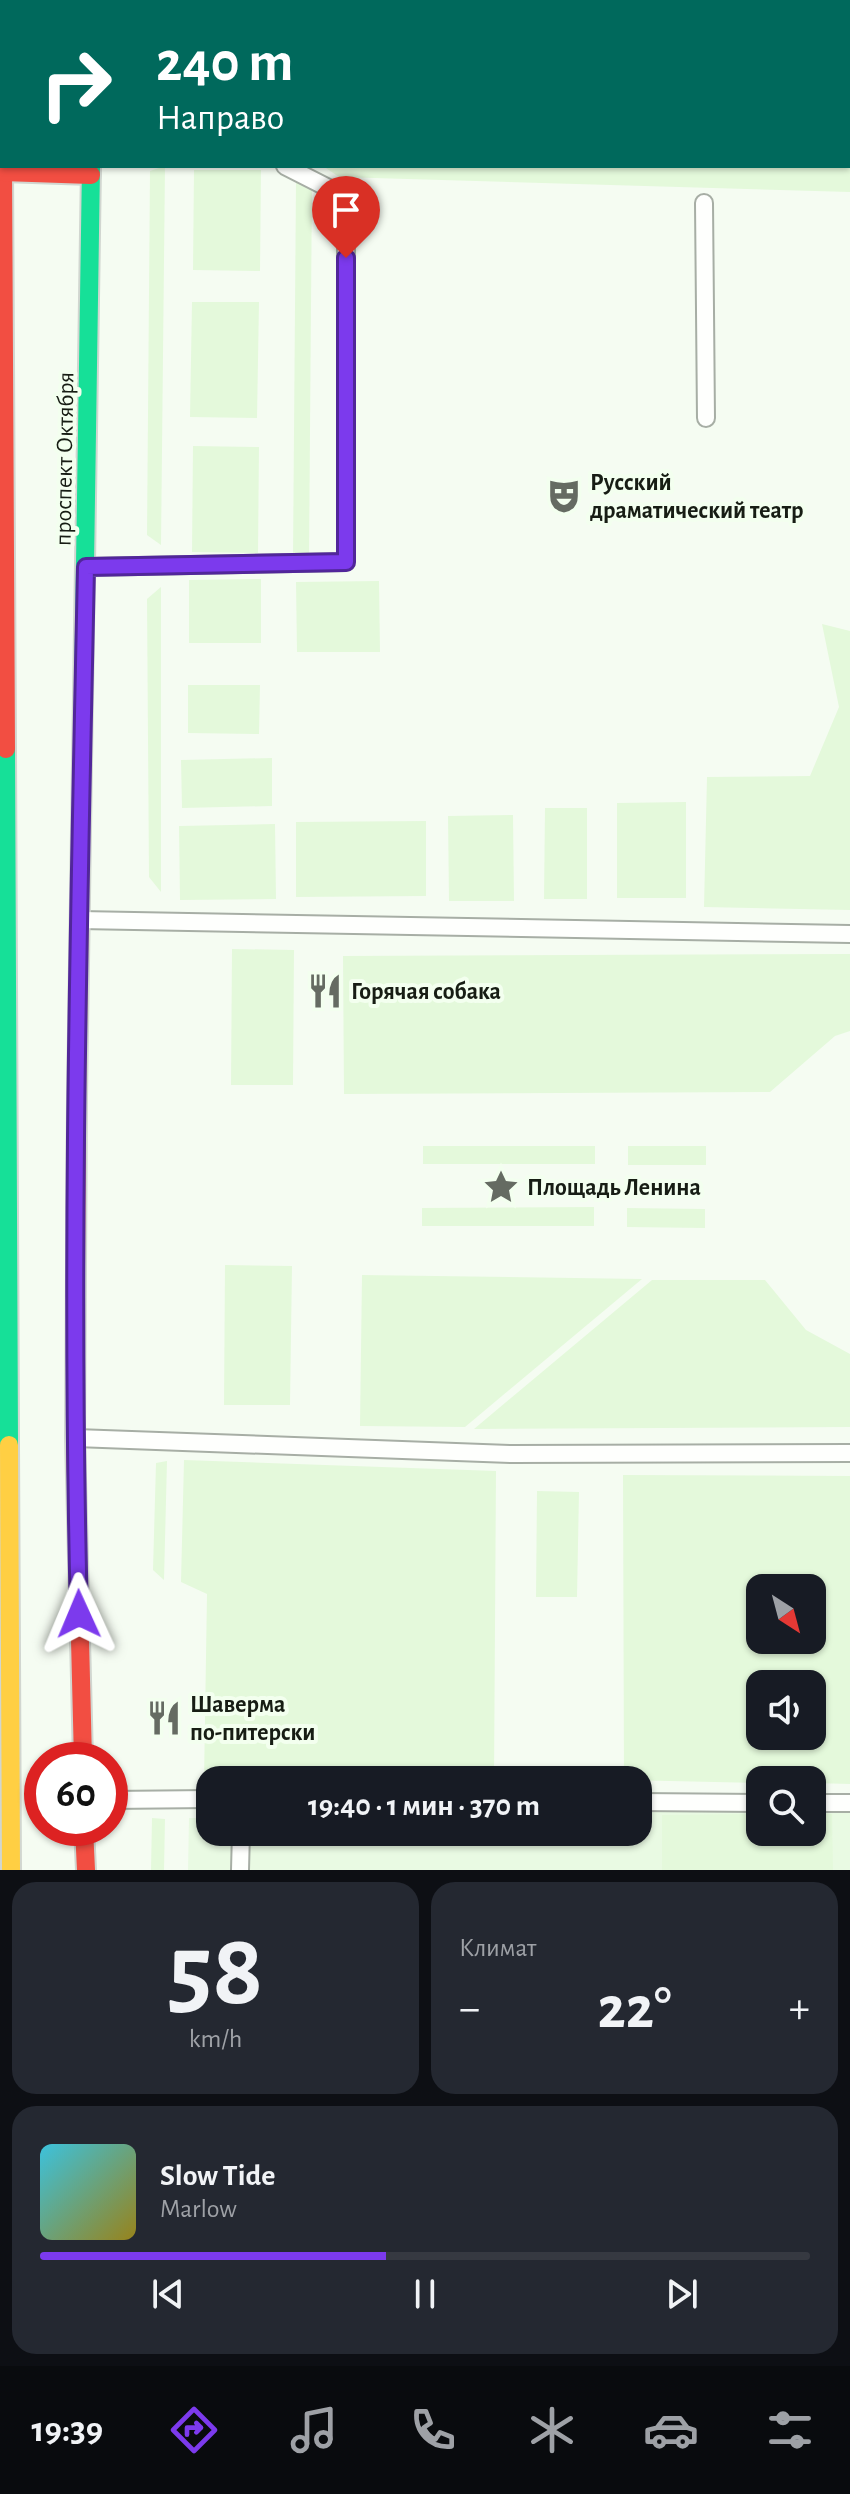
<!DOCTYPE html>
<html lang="ru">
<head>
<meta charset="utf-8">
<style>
  :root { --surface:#171b24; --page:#242831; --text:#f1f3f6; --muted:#9ea1a6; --line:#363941; --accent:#7c3aed }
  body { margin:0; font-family:"Alegreya Sans",sans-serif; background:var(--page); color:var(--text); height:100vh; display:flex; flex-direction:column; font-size:30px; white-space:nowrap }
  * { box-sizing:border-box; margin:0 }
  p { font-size:26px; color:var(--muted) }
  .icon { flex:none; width:44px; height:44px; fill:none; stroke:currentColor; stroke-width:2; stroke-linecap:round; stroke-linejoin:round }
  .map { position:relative; height:1870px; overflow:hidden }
  .details { display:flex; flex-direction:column; gap:12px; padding:12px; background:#0d0f14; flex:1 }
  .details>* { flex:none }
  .guide { position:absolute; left:0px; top:0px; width:850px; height:168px; box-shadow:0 2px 6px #0004; background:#00695c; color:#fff; overflow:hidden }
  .needle { width:52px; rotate:144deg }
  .controls { position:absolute; left:746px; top:1574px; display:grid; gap:16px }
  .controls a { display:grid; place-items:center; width:80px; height:80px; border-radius:16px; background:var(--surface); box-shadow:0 2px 6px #0004; font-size:40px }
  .speed { position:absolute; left:24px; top:1742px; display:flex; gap:16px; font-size:40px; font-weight:700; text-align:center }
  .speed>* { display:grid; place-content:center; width:104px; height:104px; border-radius:50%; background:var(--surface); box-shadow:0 2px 6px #0004; line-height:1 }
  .speed .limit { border:12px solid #d22; background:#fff; color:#111 }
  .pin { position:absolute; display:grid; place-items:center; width:68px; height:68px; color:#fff; margin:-82px -34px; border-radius:50% 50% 50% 0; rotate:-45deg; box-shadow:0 0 8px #0007 }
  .pin .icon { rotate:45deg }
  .me { position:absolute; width:88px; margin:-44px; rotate:359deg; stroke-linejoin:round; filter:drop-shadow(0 0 6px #0008) }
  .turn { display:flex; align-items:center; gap:28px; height:168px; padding:0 24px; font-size:36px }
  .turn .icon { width:104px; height:104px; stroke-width:2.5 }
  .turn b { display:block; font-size:56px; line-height:68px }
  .big { font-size:60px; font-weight:700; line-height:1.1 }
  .details .tile { flex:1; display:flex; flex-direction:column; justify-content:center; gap:12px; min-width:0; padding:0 28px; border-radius:24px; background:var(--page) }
  .details .dial { align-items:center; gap:0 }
  .dial b { font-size:104px; line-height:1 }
  .song { display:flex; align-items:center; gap:24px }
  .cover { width:96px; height:96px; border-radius:12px; background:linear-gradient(135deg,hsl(190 70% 55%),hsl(50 70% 35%)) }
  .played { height:8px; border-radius:4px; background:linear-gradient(90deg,var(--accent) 45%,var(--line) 45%) }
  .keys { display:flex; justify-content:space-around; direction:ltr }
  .heat { display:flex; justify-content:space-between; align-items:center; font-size:44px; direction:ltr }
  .details .tiles { flex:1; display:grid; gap:12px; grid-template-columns:1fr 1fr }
  .tile:last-child { grid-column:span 2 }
  .trip { position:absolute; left:196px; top:1766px; width:456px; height:80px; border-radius:24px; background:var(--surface); box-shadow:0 2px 6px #0004; font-weight:700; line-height:80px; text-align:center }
  .menu { display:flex; height:128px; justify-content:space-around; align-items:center; background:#090b0e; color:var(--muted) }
  .menu .icon { width:56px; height:56px }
  .menu .current { color:var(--accent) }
  .menu b { font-size:36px; color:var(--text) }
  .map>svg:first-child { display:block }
  .built { fill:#e9fae3 }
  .green { fill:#e4f9db; fill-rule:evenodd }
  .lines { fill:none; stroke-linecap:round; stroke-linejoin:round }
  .lane-casing { stroke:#a7aea5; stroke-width:20 }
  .fast-casing { stroke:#d1d6d0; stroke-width:22 }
  .slow-casing { stroke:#d1d6d0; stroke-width:22 }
  .jam-casing { stroke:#d1d6d0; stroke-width:22 }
  .lane { stroke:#fefffd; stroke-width:16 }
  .fast { stroke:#16e098; stroke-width:18 }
  .slow { stroke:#ffcf43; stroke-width:18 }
  .jam { stroke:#f24e42; stroke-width:18 }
  .route-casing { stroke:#51269a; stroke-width:20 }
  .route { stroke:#7c3aed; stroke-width:14 }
  .labels { text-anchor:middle; stroke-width:8; stroke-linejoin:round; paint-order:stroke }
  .street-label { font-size:24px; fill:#171d14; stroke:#f3ffef }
  .poi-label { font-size:24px; font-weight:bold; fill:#171d14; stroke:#f3ffef; text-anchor:start }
</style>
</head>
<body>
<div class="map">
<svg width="850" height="1870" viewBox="0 0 850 1870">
  <rect width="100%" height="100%" fill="#f5fcf2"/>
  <polygon class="built" points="850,1808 850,1870 188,1870 189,1818 210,1818 210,1832 638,1832 638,1812 760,1810 760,1832 812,1832 812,1809"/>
  <g class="green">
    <polygon points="188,0 850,0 850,192 339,177 323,166 848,166 848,2 188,2"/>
    <polygon points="165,166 161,545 147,535 150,171"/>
    <polygon points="194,170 261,170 260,271 193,270"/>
    <polygon points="296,182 312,182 309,557 293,558"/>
    <polygon points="192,302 259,302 257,418 190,417"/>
    <polygon points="193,446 259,447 258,553 192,552"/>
    <polygon points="261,579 261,643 189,643 189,580"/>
    <polygon points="379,581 380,652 297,652 296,582"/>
    <polygon points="161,587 161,892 149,877 147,599"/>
    <polygon points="822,624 850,631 850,910 704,907 707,777 810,776 839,707"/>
    <polygon points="188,685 260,685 259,734 188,733"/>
    <polygon points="272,758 272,806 182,808 181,760"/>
    <polygon points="686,802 686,898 617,898 617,803"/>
    <polygon points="545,808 587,808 587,899 544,899"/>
    <polygon points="513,815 514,901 449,901 448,816"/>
    <polygon points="426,821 426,896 296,897 296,822"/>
    <polygon points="275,824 276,899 180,900 179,826"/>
    <polygon points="232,949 294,950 293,1085 231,1085"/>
    <polygon points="850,954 850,1031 835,1036 770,1092 344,1094 343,956"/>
    <rect x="423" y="1146" width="172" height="18"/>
    <rect x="628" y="1146" width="78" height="19"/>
    <polygon points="594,1207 594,1226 422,1226 422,1208"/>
    <polygon points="627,1208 705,1209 705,1228 627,1227"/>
    <polygon points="225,1265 292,1266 290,1405 224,1405"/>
    <polygon points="362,1275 642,1279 465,1427 360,1426"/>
    <polygon points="652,1280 765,1280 806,1330 850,1354 850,1427 474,1429"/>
    <polygon points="184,1460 496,1471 494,1780 204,1781 207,1594 181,1582"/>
    <polygon points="167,1461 164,1580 153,1570 156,1463"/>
    <path d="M623 1475 850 1476V1784L812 1783V1780H760V1783L624 1780ZM760 1588H812V1640H760ZM760 1684H812V1736H760Z"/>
    <polygon points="537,1491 579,1492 577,1597 536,1597"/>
    <polygon points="760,1814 760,1832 812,1832 812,1814 832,1814 833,1870 662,1870 662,1815"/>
    <polygon points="152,1818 165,1819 164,1870 151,1870"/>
  </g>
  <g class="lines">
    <g class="lane-casing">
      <g id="lane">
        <polyline points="704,203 706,418"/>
        <polyline points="86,567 346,562 346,197 285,166"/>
        <polyline points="80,920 850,934"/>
        <polyline points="76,1438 511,1454 850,1453"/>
        <polyline points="110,1800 210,1799"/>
        <polyline points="638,1802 760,1803"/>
        <polyline points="812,1803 850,1803"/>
        <polyline points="240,1870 241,1832"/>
      </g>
    </g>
    <g class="fast-casing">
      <g id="fast">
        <polyline points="4,0 4,2"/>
        <polyline points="92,0 92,2"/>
        <polyline points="6,749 9,1445"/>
        <polyline points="82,763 91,166"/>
      </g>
    </g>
    <g class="slow-casing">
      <g id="slow">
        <polyline points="77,1097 82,763"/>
        <polyline points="9,1445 11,1870"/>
      </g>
    </g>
    <g class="jam-casing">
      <g id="jam">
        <polyline points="3,166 6,749"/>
        <polyline points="3,172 91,175"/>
        <polyline points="77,1097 75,1438 83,1760"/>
        <polyline points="84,1828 86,1870"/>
      </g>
    </g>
    <use href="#lane" class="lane"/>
    <use href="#fast" class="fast"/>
    <use href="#slow" class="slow"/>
    <use href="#jam" class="jam"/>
  </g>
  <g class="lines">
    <g class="route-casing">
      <path id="route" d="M79 1614C70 1265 79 916 86 567L346 562V258"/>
    </g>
    <use href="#route" class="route"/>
  </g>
  <defs>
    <g id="theatre-bare" transform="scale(2.76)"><path d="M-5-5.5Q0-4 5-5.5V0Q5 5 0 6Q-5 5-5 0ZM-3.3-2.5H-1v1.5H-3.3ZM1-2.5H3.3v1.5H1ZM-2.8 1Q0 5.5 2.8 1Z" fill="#656b62" stroke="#f3ffef" stroke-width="2.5" paint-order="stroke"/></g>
    <g id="restaurant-bare" transform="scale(2.76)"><path d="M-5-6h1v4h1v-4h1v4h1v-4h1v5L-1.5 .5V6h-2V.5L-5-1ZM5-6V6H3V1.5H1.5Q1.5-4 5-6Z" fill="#656b62" stroke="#f3ffef" stroke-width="2.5" paint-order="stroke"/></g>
    <g id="sight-bare" transform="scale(2.76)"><path d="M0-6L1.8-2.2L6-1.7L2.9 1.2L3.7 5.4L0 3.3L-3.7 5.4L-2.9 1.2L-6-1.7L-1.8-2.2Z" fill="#656b62" stroke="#f3ffef" stroke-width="2.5" paint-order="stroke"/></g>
  </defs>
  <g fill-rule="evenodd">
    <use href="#theatre-bare" x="564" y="496"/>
    <use href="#restaurant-bare" x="325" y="991"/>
    <use href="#sight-bare" x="501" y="1187"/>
    <use href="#restaurant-bare" x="164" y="1718"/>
  </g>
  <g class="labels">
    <g class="street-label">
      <text transform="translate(64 459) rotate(-89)" y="8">проспект Октября</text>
    </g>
    <g class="poi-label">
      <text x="590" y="490">Русский<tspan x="590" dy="28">драматический театр</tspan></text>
      <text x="351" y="999">Горячая собака</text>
      <text x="527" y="1195">Площадь Ленина</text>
      <text x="190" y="1712">Шаверма<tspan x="190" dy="28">по-питерски</tspan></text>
    </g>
  </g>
</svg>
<div class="controls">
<a><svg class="needle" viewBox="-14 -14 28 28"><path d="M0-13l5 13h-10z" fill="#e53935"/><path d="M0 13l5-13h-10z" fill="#9ea1a6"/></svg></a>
<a><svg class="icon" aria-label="sound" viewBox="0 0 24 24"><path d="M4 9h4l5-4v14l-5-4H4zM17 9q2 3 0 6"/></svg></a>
<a><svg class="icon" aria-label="search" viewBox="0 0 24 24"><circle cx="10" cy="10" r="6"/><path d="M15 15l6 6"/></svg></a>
</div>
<div class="speed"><div class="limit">60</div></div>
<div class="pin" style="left:346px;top:258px;background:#d93025"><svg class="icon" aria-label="arrive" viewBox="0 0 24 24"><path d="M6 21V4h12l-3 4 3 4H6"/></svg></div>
<svg class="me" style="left:79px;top:1614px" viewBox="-20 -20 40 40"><path d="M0-17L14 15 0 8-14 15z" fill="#7c3aed" stroke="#fff" stroke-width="4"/></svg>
<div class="trip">19:40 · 1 мин · 370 m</div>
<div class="guide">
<div class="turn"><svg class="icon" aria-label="right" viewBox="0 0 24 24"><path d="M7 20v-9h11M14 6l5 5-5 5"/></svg><div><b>240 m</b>Направо</div></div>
</div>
</div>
<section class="details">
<div class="tiles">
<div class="tile dial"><b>58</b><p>km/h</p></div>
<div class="tile"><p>Климат</p>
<div class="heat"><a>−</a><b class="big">22°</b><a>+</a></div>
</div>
<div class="tile">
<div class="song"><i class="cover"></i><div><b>Slow Tide</b><p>Marlow</p></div></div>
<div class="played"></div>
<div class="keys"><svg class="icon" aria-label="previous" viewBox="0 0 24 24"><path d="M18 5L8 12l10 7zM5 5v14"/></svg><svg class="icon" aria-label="pause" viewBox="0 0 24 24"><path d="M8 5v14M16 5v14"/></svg><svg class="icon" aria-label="next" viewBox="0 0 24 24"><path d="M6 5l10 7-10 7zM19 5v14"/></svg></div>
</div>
</div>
</section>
<nav class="menu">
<b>19:39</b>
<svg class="icon current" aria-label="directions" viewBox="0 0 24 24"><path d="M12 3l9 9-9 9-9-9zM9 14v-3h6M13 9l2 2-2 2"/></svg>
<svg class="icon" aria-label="music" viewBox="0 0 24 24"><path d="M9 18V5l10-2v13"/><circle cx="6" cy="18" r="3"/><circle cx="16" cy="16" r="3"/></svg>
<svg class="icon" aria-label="phone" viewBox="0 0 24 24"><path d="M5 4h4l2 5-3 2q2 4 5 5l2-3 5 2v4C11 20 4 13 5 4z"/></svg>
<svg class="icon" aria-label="climate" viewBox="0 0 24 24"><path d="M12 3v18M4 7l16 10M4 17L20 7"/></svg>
<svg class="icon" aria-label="car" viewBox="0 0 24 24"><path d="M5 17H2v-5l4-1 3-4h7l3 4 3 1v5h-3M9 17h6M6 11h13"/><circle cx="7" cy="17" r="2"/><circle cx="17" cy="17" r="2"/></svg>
<svg class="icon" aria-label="filters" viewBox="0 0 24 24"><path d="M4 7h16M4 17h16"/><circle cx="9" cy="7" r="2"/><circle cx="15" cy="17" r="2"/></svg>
</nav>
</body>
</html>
